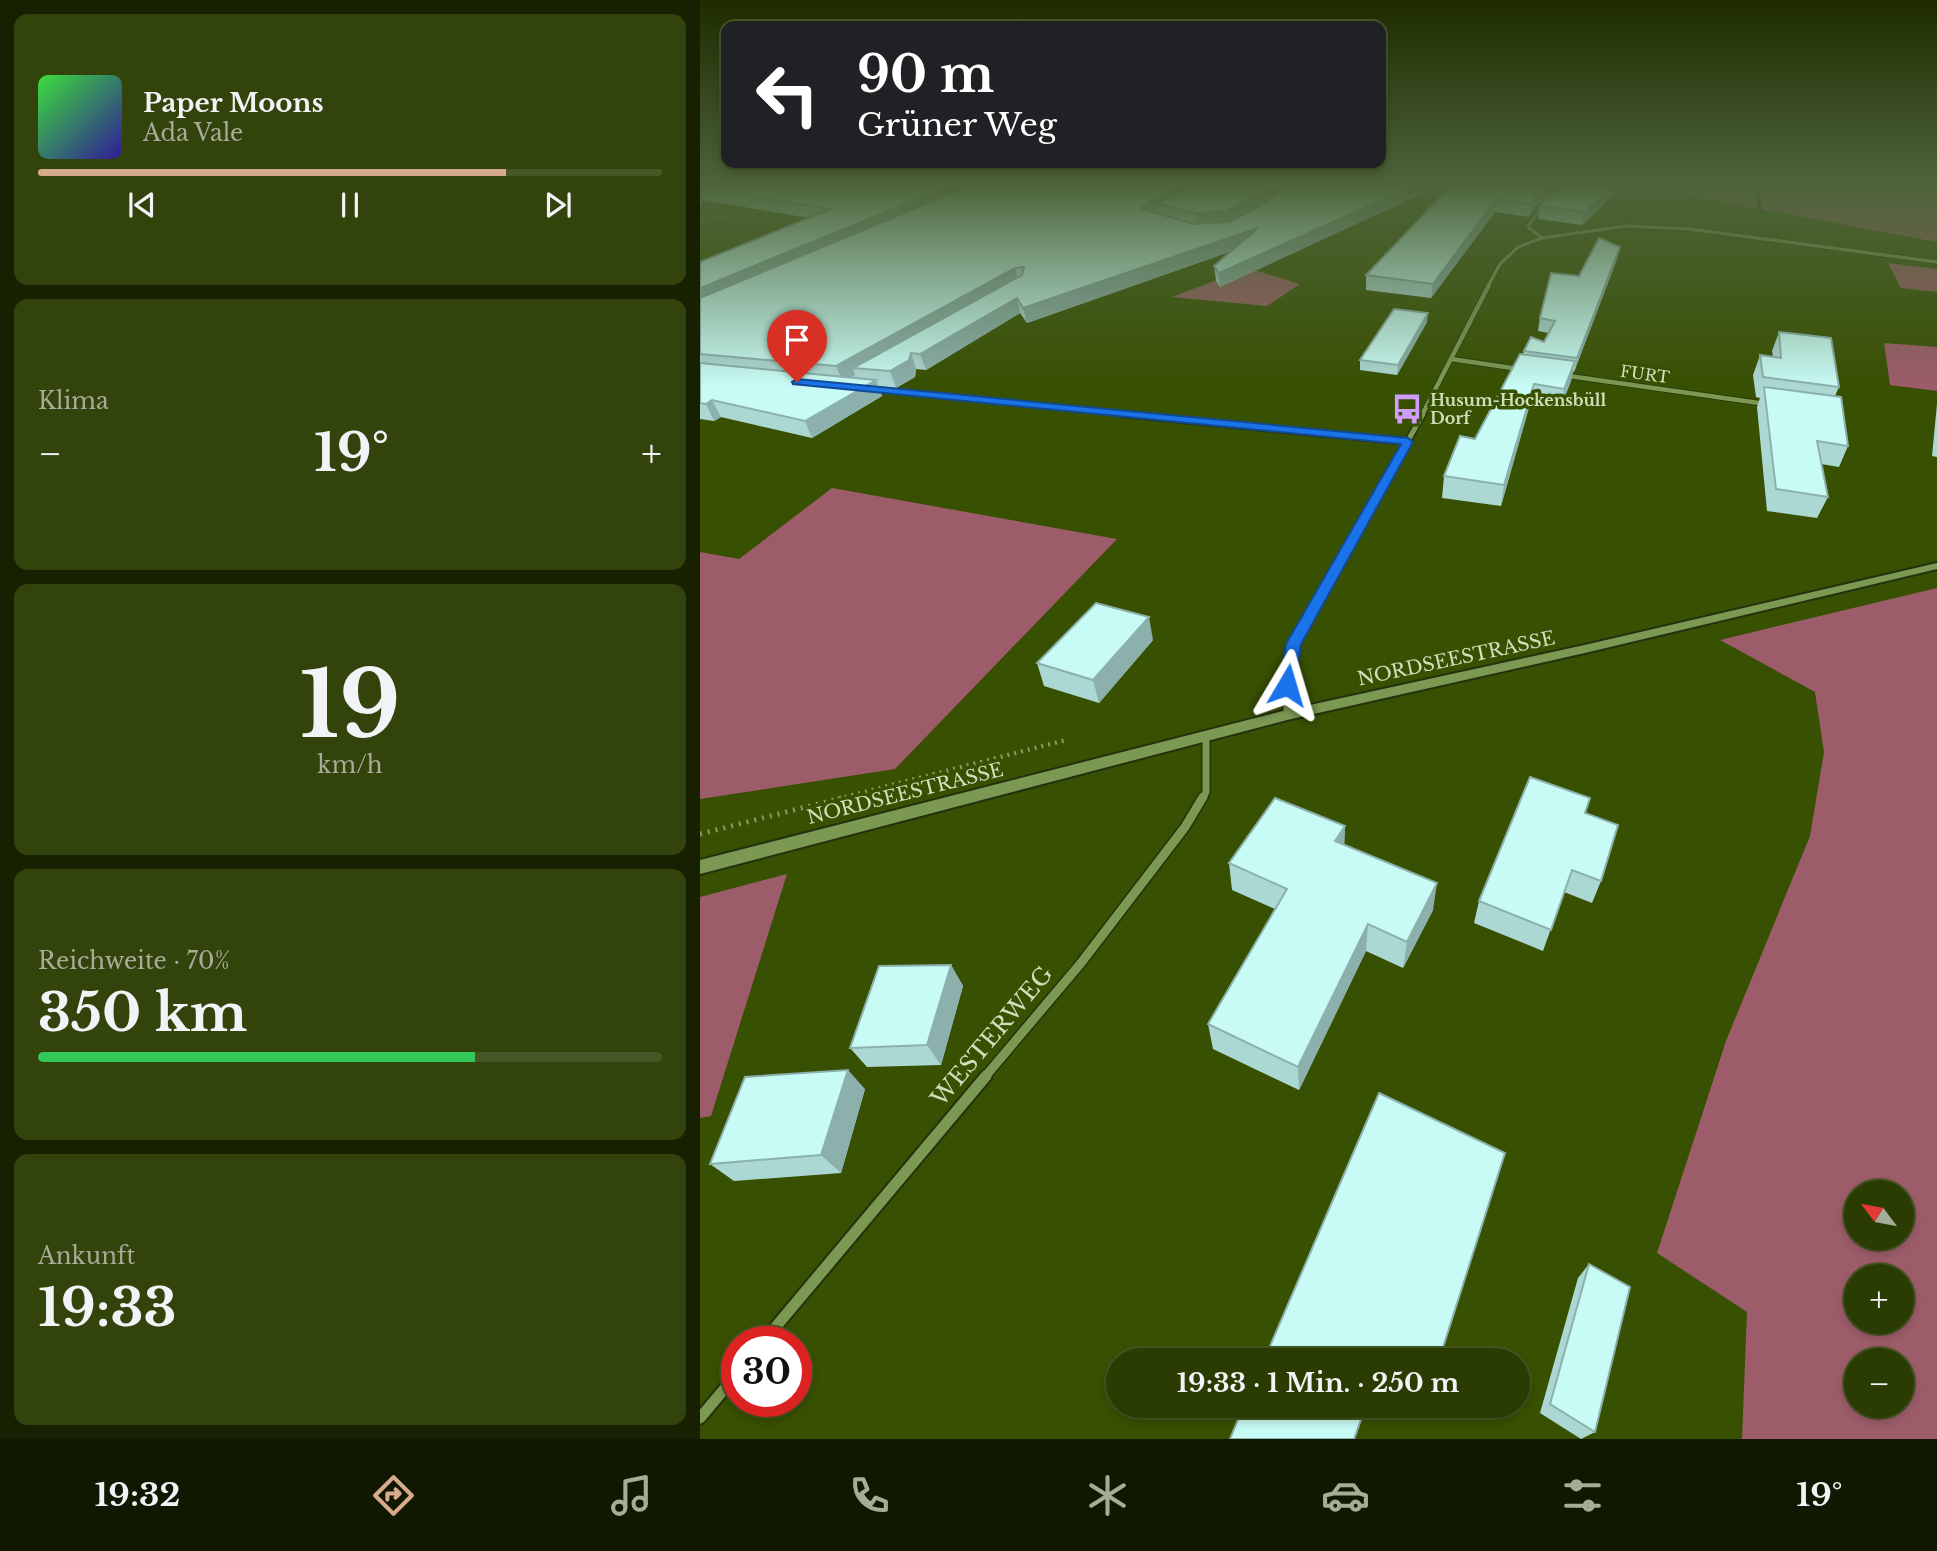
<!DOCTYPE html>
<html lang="de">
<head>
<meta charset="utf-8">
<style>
  :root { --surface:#2a3c02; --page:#32430c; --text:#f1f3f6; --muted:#a5ad99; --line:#465624; --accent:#d6ab8b }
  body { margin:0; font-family:"Libre Baskerville",serif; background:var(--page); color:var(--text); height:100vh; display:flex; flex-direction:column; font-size:26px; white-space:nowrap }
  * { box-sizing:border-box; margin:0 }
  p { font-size:23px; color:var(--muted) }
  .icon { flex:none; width:38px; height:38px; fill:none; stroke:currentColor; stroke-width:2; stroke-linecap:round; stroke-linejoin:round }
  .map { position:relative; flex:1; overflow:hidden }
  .drawer { display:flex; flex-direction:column; gap:14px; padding:14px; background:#172101; width:700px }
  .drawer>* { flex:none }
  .guide { position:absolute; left:21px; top:21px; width:665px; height:147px; border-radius:14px; box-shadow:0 4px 10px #0003,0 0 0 2px var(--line); background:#202124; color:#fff; overflow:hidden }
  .needle { width:46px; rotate:302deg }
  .buttons { position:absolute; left:1144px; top:1180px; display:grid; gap:14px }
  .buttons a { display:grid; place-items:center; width:70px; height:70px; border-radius:50%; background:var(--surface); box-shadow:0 4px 10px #0003,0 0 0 2px var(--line); font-size:35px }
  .speed { position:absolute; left:21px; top:1326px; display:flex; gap:14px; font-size:35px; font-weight:700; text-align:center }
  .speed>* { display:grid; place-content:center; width:91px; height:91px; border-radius:50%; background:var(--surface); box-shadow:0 4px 10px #0003,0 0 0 2px var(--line); line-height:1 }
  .speed .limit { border:10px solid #d22; background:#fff; color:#111 }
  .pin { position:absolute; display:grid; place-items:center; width:60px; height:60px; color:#fff; margin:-72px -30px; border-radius:50% 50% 50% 0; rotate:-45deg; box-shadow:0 0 7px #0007 }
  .pin .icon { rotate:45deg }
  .me { position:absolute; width:77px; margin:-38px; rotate:7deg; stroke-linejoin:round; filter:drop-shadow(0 0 5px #0008) }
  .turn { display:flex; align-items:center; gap:24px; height:147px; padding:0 21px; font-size:32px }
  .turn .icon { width:91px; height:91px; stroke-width:2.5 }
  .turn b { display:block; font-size:49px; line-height:60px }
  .big { font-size:52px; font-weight:700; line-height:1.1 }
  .drawer .tile { flex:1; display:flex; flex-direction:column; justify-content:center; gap:10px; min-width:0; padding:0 24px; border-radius:14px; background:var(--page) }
  .drawer .dial { align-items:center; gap:0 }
  .dial b { font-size:91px; line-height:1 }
  .song { display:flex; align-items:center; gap:21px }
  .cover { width:84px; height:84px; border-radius:10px; background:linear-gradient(135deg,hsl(120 70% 55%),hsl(250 70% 35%)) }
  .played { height:7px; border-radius:4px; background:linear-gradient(90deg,var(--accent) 75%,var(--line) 75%) }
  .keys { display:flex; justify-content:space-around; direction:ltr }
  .heat { display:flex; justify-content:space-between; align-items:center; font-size:38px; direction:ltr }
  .charge { height:10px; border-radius:5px; background:linear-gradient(90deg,#34c759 70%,var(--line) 0) }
  .trip { position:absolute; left:406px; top:1348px; width:424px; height:70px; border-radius:35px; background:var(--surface); box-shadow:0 4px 10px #0003,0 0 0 2px var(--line); font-weight:700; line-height:70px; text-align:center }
  .tabs { display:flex; height:112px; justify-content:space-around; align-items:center; background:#111801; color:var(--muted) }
  .tabs .icon { width:49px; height:49px }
  .tabs .selected { color:var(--accent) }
  .tabs b { font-size:32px; color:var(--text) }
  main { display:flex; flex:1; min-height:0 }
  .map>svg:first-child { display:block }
  .green { fill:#9d5c6a; fill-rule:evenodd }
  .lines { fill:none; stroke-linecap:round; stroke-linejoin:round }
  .stream { fill:#273903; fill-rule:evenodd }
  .minor-far5-casing { stroke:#24320d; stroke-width:5 }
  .minor-far4-casing { stroke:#24320d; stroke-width:6 }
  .minor-far3-casing { stroke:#24320d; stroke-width:8 }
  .minor-far2-casing { stroke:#24320d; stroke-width:10 }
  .minor-far1-casing { stroke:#24320d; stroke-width:12 }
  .minor-casing { stroke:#24320d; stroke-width:15 }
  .secondary-casing { stroke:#24320d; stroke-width:4 }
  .path-far2 { stroke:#879a62; stroke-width:2; stroke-dasharray:1 2.5; stroke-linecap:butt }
  .path-far1 { stroke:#879a62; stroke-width:4.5; stroke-dasharray:2 5; stroke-linecap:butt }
  .path { stroke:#879a62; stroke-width:5; stroke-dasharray:2 6; stroke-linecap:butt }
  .minor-far5 { stroke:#7c9953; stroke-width:3.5 }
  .minor-far4 { stroke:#7c9953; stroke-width:4.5 }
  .minor-far3 { stroke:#7c9953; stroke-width:5 }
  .minor-far2 { stroke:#7c9953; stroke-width:7 }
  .minor-far1 { stroke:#7c9953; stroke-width:9 }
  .minor { stroke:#7c9953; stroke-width:11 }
  .secondary { fill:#7c9953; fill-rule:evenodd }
  .wall { fill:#acd8d3; fill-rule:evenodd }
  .shaded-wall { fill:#8cb0ac }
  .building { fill:#c8fbf5; stroke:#8cb0ac; stroke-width:2 }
  .route { fill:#1a73e8; stroke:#114b97; stroke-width:2 }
  .labels { text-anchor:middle; stroke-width:7; stroke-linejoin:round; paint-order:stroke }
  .far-street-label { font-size:16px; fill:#cfdfbb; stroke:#385002 }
  .far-poi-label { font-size:16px; font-weight:bold; fill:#cfdfbb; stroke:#385002; text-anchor:start }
  .street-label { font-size:19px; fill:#cfdfbb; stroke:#385002 }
  .near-street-label { font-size:23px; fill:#cfdfbb; stroke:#385002 }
</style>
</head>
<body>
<main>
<section class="drawer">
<div class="tile">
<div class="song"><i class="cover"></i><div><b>Paper Moons</b><p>Ada Vale</p></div></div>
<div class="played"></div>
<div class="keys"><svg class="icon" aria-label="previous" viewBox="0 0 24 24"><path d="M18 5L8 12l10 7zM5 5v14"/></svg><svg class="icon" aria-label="pause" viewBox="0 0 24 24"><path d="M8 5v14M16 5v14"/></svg><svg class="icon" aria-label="next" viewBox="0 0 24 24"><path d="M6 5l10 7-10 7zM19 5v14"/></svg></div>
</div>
<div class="tile"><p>Klima</p>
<div class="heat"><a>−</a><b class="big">19°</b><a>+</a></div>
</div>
<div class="tile dial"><b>19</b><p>km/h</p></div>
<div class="tile"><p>Reichweite · 70%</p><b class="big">350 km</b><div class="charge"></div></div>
<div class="tile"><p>Ankunft</p><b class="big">19:33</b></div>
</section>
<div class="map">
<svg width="1237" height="1439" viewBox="0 0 1237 1439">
  <rect width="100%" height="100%" fill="#385002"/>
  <g class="green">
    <polygon points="937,186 1237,186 1237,242"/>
    <polygon points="1188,263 1237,269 1237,292 1201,288"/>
    <polygon points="548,268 600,284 567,306 472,297"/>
    <polygon points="1184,343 1237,347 1237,391 1190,385"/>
    <polygon points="132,488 417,539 195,769 0,799 0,552 39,559"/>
    <path d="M1237 588V1439H1042L1047 1312 957 1253 1026 1041 1110 836 1124 752 1115 692 1020 640ZM1157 1192H1202V1237H1157ZM1157 1276H1202V1321H1157ZM1157 1360H1202V1405H1157Z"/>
    <polygon points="87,874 11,1116 0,1118 0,897"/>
  </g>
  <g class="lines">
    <polygon class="stream" points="1054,186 1058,186 1063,213 1058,212"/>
    <g class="minor-far5-casing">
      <g id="minor-far5">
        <polyline points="842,238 828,227 839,209 846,204"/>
        <polyline points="788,286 800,264 818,247 842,238 926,226 989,229 1237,262"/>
      </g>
    </g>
    <g class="minor-far4-casing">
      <g id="minor-far4">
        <polyline points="751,359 819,369"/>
        <polyline points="862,375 1066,404"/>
        <polyline points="172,389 439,415"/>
        <polyline points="722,415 789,285"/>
      </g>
    </g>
    <g class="minor-far3-casing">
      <g id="minor-far3">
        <polyline points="421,414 708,442"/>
        <polyline points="628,582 723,414"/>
      </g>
    </g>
    <g class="minor-far2-casing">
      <g id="minor-far2">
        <polyline points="587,715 587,678 593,644 629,581"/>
        <polyline points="502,799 506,792 506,735"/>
      </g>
    </g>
    <g class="minor-far1-casing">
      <polyline id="minor-far1" points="284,1078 381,963 485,827 503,797"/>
    </g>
    <g class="minor-casing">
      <g id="minor">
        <polyline points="63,1342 286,1076"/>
        <polyline points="0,1418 37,1374"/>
      </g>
    </g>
    <g class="secondary-casing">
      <polygon id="secondary" points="1237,563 1237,569 889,652 587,720 0,874 0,860 587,710 889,644"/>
    </g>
    <polyline class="path-far2" points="0,220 72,209"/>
    <polyline class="path-far1" points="138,799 366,740"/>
    <polyline class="path" points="0,834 145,797"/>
    <use href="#minor-far5" class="minor-far5"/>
    <use href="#minor-far4" class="minor-far4"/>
    <use href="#minor-far3" class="minor-far3"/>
    <use href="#minor-far2" class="minor-far2"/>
    <use href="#minor-far1" class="minor-far1"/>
    <use href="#minor" class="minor"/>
    <use href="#secondary" class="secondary"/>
  </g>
  <g class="wall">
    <path d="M0 186H738L520 287 516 281 514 266 532 251 327 323 320 313 226 370 216 369 215 377 196 388 178 386 182 396 112 438 21 417 14 421 0 419V262L109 218 3 200 0 206ZM572 191H579L572 197Z"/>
    <path d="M751 186H918L916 193 882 225 838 219 840 206 844 200 836 206 829 217 795 212 731 298 666 290V275ZM850 188 858 190 849 196Z"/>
    <polygon points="920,247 917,259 874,372 873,371 871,381 860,409 830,404 801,506 742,498 744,476 775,439 823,354 824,351 844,342 849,333 838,331 840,318 879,276"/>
    <polygon points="727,322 697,375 660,370 660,360"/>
    <polygon points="1079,332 1139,387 1135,396 1148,446 1139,467 1121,464 1128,497 1117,518 1067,511 1057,407 1060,398 1056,397 1053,375 1060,355 1073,357 1072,351"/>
    <polygon points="1237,404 1237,457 1232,456"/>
    <polygon points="453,640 399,703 344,686 337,663"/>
    <polygon points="885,813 901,881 892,903 864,892 843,951 774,923 779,901"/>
    <polygon points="645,826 644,845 733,910 703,968 666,951 599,1090 513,1049 508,1024 575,909 532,890 529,863"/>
    <polygon points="251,965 263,986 241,1065 167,1067 150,1048"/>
    <polygon points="165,1089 141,1173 34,1181 10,1164"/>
    <polygon points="889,1264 895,1432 881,1439 840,1413 878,1278"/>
    <polygon points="698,1405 724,1405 718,1417"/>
  </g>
  <g class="shaded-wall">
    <polygon points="249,186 281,186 0,306 0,288"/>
    <polygon points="479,186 528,186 456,204 457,211 446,217 442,209 444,205"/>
    <polygon points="570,186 571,186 572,200 528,227 497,229 495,213"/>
    <polygon points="713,186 738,186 520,287 519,273"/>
    <polygon points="849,186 851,186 849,197 836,206 829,217 831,204 838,193"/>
    <polygon points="913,186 918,186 916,193 882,225 885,212"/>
    <polygon points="0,193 3,200 0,206"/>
    <polygon points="796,199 795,212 731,298 733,284"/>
    <polygon points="558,228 558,242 327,323 323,308"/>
    <polygon points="920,247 917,259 874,372 877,358"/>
    <polygon points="315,268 318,282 153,368 155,375 143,383 136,366"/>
    <polygon points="317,298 320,313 226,370 220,354"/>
    <polygon points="728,313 727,322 697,375 698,365"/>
    <polygon points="211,353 216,369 215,377 196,388 190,371"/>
    <polygon points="875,361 871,381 860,409 864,389"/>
    <polygon points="176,380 182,396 112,438 105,421"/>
    <polygon points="834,384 830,404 801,506 804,485"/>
    <polygon points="12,400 21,417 14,421 6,404"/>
    <polygon points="449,617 453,640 399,703 393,680"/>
    <polygon points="645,826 644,853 635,841"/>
    <polygon points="737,883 733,910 703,968 707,942"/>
    <polygon points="668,924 666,951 599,1090 598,1067"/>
    <polygon points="251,965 263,986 241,1065 227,1045"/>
    <polygon points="148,1070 165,1089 141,1173 121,1155"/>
    <polygon points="666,1405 667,1405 655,1439 654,1439"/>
  </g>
  <g class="building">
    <polygon points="0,186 249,186 0,288 0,262 131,209 0,188"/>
    <polygon points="269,186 479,186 444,205 442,209 494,224 529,222 560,206 586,186 713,186 519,273 514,266 558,228 323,308 317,298 220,354 211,353 209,360 190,371 153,368 322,275 324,267 315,268 136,366 0,354 0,298"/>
    <polygon points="506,186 570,186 527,211 495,213 456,204 480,192"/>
    <polygon points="751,186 849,186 838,193 831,204 796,199 733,284 666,275"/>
    <polygon points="864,186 913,186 885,212 840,206 844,199"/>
    <polygon points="899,238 920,247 877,358 824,351 831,337 844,342 855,321 840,318 851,273 879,276"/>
    <polygon points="694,309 728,313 698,365 660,360"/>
    <polygon points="1079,332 1131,338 1139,387 1063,377 1060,355 1081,358"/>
    <polygon points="820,354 875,361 864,389 834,384 804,485 744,476 760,436 775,439"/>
    <polygon points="0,363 176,380 105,421 12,400 6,404 0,403"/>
    <polygon points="1064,387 1141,397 1148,446 1117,441 1128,497 1076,489"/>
    <polygon points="396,603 449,617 393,680 337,663"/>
    <polygon points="830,777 890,798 885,813 918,825 901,881 872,870 851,930 779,901"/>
    <polygon points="575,798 645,826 635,841 737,883 707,942 668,924 598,1067 508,1024 587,889 529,863"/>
    <polygon points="251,965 227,1045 150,1048 179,966"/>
    <polygon points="148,1070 121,1155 10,1164 45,1077"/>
    <polygon points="679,1093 805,1153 739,1360 564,1360"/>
    <polygon points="889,1264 930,1287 895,1432 850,1404"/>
    <polygon points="544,1405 666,1405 654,1439 530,1439"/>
  </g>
  <linearGradient id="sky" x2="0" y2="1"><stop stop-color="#1f2c01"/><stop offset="0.48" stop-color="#4d6439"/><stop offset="1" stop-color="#4d6439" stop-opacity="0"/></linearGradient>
  <rect width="1237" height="387" fill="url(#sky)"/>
  <polygon class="route" points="97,379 708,438 713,442 601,644 595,685 587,690 579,685 586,644 701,444 93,384 92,382"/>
  <defs>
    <g id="bus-bare" transform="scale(2.415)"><path d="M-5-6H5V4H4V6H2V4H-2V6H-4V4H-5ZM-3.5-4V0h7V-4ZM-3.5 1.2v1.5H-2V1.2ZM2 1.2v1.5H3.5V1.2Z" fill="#d09dff" stroke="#385002" stroke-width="2.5" paint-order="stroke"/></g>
  </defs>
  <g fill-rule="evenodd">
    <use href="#bus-bare" x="707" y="409"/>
  </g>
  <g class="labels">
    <g class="far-street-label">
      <text transform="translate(945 374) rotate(8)" y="6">FURT</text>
    </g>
    <g class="far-poi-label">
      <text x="730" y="406">Husum-Hockensbüll<tspan x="730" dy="18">Dorf</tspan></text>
    </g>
    <g class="street-label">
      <text transform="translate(756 658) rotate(-12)" y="7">NORDSEESTRASSE</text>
      <text transform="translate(205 793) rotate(-14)" y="7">NORDSEESTRASSE</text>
    </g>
    <g class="near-street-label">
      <text transform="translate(292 1036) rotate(-50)" y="8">WESTERWEG</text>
    </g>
  </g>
</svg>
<div class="buttons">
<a><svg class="needle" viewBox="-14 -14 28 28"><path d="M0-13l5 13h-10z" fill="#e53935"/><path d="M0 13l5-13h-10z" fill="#a5ad99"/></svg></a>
<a>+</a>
<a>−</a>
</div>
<div class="speed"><div class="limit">30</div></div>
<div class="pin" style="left:97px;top:382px;background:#d93025"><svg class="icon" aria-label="arrive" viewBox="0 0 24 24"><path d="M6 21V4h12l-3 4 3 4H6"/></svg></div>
<svg class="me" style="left:587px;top:685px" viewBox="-20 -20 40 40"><path d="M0-17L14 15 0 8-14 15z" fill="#1a73e8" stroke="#fff" stroke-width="4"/></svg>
<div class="trip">19:33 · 1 Min. · 250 m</div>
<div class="guide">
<div class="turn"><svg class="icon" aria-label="left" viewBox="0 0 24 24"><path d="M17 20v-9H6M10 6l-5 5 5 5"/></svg><div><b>90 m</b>Grüner Weg</div></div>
</div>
</div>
</main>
<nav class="tabs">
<b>19:32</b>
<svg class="icon selected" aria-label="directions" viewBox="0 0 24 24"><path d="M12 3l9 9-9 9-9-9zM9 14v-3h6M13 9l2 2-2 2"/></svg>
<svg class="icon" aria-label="music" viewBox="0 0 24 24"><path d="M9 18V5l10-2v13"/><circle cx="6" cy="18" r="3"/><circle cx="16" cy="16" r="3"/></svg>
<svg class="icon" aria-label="phone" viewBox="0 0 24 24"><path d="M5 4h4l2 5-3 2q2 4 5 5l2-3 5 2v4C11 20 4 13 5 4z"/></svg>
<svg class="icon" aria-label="climate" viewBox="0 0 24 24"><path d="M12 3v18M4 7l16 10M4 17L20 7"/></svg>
<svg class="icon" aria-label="car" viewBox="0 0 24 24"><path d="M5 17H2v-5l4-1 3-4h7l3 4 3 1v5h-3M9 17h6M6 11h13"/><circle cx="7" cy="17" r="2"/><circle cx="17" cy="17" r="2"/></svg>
<svg class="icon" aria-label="filters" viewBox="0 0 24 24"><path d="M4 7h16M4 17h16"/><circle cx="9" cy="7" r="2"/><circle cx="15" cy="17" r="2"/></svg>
<b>19°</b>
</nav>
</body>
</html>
